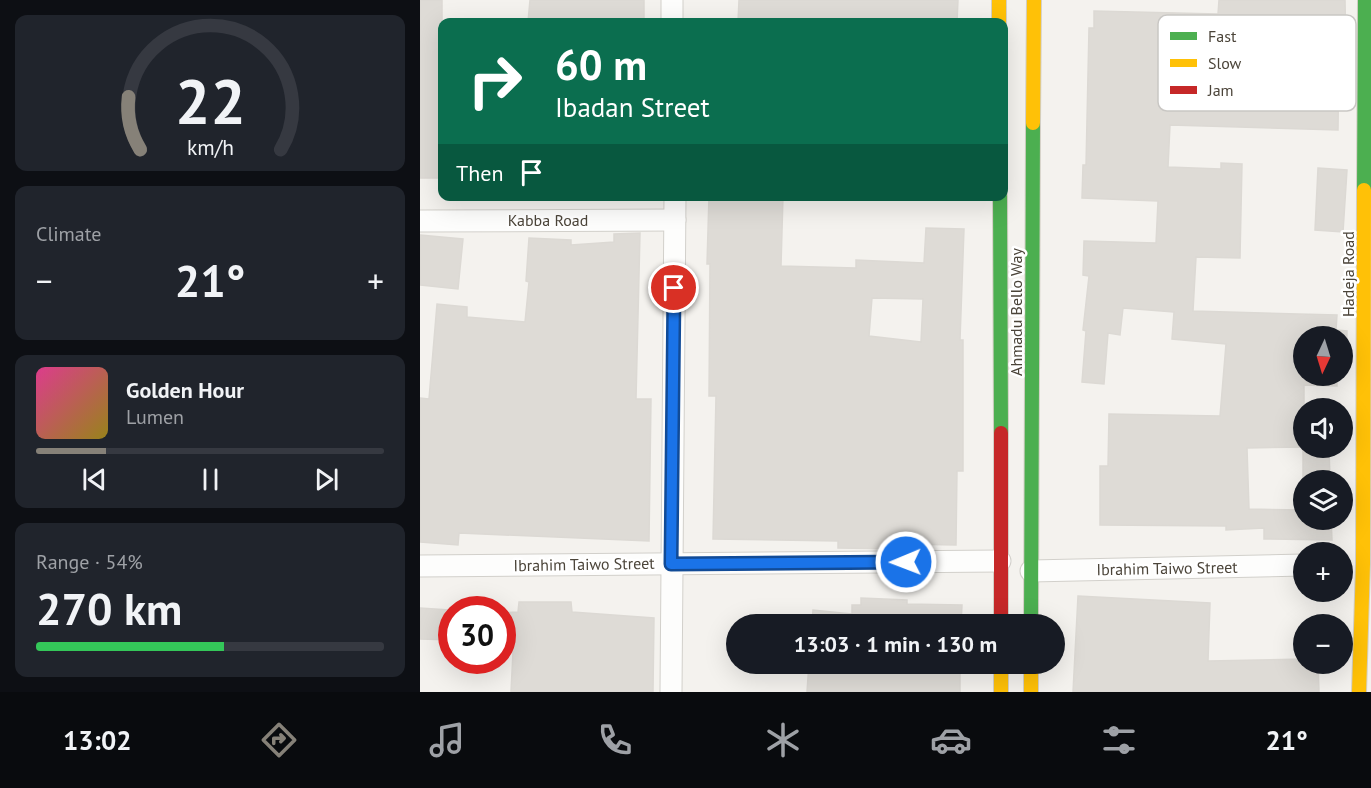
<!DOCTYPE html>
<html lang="en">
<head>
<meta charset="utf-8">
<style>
  :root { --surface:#171b24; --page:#20242c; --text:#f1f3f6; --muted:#9ea1a6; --line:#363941; --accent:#868178 }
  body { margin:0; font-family:"PT Sans",sans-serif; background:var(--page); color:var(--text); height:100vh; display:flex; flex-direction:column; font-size:22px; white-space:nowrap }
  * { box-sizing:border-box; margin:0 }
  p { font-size:20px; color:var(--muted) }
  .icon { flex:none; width:33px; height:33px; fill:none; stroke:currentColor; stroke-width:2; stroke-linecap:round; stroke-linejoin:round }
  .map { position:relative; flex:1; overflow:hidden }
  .panel { display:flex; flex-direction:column; gap:15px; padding:15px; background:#0d0f14; width:420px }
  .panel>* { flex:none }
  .banner { position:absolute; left:18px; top:18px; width:570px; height:183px; border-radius:12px; box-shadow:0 6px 24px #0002; background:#0b6e4f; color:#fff; overflow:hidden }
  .needle { width:39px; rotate:184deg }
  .tools { position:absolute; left:873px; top:326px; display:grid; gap:12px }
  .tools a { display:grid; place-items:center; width:60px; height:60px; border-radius:50%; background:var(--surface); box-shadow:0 6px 24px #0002; font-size:30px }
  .speed { position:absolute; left:18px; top:596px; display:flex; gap:12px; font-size:30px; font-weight:700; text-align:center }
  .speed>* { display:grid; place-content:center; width:78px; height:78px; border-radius:50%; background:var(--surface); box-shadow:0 6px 24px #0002; line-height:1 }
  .speed .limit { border:9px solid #d22; background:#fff; color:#111 }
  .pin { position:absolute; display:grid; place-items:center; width:51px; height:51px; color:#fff; margin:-26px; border:3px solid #fff; border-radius:50%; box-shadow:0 2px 6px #0007 }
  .me { position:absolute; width:66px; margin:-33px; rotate:269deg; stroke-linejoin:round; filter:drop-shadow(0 0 4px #0008) }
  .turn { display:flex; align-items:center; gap:21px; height:126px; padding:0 18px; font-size:27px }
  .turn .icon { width:78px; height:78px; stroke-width:2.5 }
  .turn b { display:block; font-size:42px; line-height:51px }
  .then { display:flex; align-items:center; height:57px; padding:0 18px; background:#0003; gap:12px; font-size:22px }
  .big { font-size:45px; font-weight:800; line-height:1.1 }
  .panel .widget { flex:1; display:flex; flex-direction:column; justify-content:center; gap:9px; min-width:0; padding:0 21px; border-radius:12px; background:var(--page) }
  .panel .dial { align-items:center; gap:0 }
  .dial svg { height:156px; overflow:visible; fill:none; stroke:var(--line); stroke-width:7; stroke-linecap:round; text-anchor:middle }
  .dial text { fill:var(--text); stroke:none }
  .song { display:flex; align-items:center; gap:18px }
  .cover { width:72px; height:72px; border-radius:9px; background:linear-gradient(135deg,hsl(330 70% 55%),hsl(50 70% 35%)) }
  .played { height:6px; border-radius:3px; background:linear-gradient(90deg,var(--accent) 20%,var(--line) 20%) }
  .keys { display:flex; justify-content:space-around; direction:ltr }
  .heat { display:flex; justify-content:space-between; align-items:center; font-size:33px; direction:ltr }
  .charge { height:9px; border-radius:4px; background:linear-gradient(90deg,#34c759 54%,var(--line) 0) }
  .trip { position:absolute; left:306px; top:614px; width:339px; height:60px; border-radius:30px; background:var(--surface); box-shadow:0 6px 24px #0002; font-weight:800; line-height:60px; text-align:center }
  .tab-bar { display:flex; height:96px; justify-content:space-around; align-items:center; background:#090b0e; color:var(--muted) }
  .tab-bar .icon { width:42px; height:42px }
  .tab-bar .selected { color:var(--accent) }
  .tab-bar b { font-size:27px; color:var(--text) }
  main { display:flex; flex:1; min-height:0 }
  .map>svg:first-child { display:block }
  .building { fill:#dedbd6; stroke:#dcd9d4; stroke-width:1.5; fill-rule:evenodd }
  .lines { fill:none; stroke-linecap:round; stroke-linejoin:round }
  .street-casing { stroke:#d2d0cb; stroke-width:23 }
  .fast-casing { stroke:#d3cfc5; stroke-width:16 }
  .slow-casing { stroke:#d3cfc5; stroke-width:16 }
  .jam-casing { stroke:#d3cfc5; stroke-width:16 }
  .street { stroke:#fdfdfc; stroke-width:21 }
  .fast { stroke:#4caf50; stroke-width:14 }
  .slow { stroke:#ffc107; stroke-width:14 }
  .jam { stroke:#c62828; stroke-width:14 }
  .route-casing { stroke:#114b97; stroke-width:15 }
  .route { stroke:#1a73e8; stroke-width:10 }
  .labels { text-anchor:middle; stroke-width:5; stroke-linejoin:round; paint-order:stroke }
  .street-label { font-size:16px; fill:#4b4439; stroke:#fff }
  .key { fill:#fff; stroke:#c9c7c4; stroke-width:1.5 }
  .key-label { font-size:16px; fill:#4b4439 }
</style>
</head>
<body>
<main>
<section class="panel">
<div class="widget dial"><svg viewBox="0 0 100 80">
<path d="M14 69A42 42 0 1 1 86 69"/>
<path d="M14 69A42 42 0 0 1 8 42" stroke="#868178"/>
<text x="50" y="56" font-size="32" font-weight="700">22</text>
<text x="50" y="72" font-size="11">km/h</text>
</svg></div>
<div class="widget"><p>Climate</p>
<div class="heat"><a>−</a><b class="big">21°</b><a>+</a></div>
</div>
<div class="widget">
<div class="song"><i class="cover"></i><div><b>Golden Hour</b><p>Lumen</p></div></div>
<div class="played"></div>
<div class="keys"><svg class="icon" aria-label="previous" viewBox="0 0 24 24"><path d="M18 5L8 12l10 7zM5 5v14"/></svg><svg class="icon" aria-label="pause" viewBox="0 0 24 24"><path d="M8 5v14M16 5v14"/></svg><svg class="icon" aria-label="next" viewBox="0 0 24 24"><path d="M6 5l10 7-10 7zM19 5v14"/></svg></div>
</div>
<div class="widget"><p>Range · 54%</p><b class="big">270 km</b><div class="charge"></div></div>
</section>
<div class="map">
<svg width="951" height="692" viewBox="0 0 951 692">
  <rect width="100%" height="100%" fill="#f4f2ee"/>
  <g class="building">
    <rect x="0" y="0" width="22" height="178"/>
    <polygon points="110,0 224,0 224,22 108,22"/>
    <polygon points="319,0 538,0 537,22 318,22"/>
    <polygon points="799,0 925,0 926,50 919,50 918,130 750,125 748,167 801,169 801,163 822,164 820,258 776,257 773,311 917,315 916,330 927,331 926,355 922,354 922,336 884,336 884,375 917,375 917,386 884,385 884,447 827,448 829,509 883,510 883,447 909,447 910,480 884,480 884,519 911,519 912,540 844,539 844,528 806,530 806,526 680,525 680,466 688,466 689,414 800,416 806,344 752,339 754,312 703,308 700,335 688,333 684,384 662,382 666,331 663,330 669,276 663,275 664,241 736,243 738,201 662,198 663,165 666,165 669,28 674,28 674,11 798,14"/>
    <polygon points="898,168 927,170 923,232 895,230"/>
    <path d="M289 196H363L361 266 436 268V260L504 263 506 228 544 229 540 340H543V471H537L536 545 480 544V549L418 548V541L293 539 296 396H289L290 264H287ZM452 298 503 299 501 342 449 336Z"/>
    <polygon points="220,233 216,399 231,399 229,541 39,533 38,545 0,542 0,398 9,399 17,304 47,307 47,317 105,322 109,282 106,281 109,238 151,240 151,245 194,242 194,234"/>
    <polygon points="0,235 43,239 38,289 0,285"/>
    <polygon points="658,596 790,603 788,661 884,659 884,663 898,663 899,692 653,692"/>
    <polygon points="441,598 487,600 487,604 542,605 541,624 392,624 393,610 432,614 432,605 441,605"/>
    <polygon points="99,602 151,602 152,612 234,618 233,692 91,692 93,652 82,652 82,613 98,612"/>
    <polygon points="0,608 29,610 32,640 0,639"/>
    <polygon points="389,663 540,663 540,692 387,692"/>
  </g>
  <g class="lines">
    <g class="street-casing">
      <g id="street">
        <polyline points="252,0 252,22"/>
        <polyline points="0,221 255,220"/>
        <polyline points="0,566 580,561"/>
        <polyline points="611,571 884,565"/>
        <polyline points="251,692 255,196"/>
      </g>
    </g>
    <g class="fast-casing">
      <g id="fast">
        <polyline points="944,190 945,0"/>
        <polyline points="580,196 581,433"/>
        <polyline points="611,624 613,123"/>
      </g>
    </g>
    <g class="slow-casing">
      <g id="slow">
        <polyline points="579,0 579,22"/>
        <polyline points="613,123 614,0"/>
        <polyline points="581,663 581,692"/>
        <polyline points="611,663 611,692"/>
        <polyline points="939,692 943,564 944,190"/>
      </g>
    </g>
    <g class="jam-casing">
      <polyline id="jam" points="581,433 581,624"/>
    </g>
    <use href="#street" class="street"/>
    <use href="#fast" class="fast"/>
    <use href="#slow" class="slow"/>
    <use href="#jam" class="jam"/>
  </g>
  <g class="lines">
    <g class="route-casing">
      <polyline id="route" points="254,288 251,564 486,562"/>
    </g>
    <use href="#route" class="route"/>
  </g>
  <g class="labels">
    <g class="street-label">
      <text x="128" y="226">Kabba Road</text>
      <text transform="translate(928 274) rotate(-90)" y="6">Hadeja Road</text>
      <text transform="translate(596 312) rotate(-90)" y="6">Ahmadu Bello Way</text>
      <text transform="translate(164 564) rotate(-1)" y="6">Ibrahim Taiwo Street</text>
      <text transform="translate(747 568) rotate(-1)" y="6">Ibrahim Taiwo Street</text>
    </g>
  </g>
  <rect x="738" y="15" width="198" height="96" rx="9" class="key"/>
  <rect x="750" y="32" width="27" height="8" fill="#4caf50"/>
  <rect x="750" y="59" width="27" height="8" fill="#ffc107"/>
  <rect x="750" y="86" width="27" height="8" fill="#c62828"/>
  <g class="key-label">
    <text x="788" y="42">Fast</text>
    <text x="788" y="69">Slow</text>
    <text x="788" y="96">Jam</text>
  </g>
</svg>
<div class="tools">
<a><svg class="needle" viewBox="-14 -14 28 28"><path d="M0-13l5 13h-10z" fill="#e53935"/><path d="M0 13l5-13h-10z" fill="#9ea1a6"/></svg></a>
<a><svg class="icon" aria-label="sound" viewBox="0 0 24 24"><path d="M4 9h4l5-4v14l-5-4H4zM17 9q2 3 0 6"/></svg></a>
<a><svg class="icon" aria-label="layers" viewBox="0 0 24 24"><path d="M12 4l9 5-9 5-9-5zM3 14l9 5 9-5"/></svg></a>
<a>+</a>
<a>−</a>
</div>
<div class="speed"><div class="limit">30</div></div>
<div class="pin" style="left:254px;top:288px;background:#d93025"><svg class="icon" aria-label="arrive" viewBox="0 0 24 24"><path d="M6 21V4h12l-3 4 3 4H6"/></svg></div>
<svg class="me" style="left:486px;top:562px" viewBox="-20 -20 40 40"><circle r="17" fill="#1a73e8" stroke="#fff" stroke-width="3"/><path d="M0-11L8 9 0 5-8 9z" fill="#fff"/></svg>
<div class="trip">13:03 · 1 min · 130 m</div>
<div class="banner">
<div class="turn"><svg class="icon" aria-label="right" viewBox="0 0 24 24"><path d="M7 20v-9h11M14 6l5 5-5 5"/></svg><div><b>60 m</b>Ibadan Street</div></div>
<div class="then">Then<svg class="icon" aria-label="arrive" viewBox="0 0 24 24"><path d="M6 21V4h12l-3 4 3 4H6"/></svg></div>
</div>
</div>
</main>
<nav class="tab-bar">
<b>13:02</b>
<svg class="icon selected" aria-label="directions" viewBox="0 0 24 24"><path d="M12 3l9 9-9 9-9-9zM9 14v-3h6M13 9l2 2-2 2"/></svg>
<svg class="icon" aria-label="music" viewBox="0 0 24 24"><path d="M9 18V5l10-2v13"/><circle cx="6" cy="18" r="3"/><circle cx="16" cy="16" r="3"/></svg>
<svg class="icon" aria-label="phone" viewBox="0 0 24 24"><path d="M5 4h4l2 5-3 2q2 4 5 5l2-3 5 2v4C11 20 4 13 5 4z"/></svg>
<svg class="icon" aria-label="climate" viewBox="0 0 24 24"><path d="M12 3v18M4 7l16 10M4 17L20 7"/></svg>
<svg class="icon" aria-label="car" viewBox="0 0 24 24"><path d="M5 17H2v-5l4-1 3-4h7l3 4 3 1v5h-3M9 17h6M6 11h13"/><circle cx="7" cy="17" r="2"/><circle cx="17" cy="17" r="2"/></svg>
<svg class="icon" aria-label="filters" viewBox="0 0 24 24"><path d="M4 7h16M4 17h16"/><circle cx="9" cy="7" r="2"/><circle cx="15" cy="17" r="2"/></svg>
<b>21°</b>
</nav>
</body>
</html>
